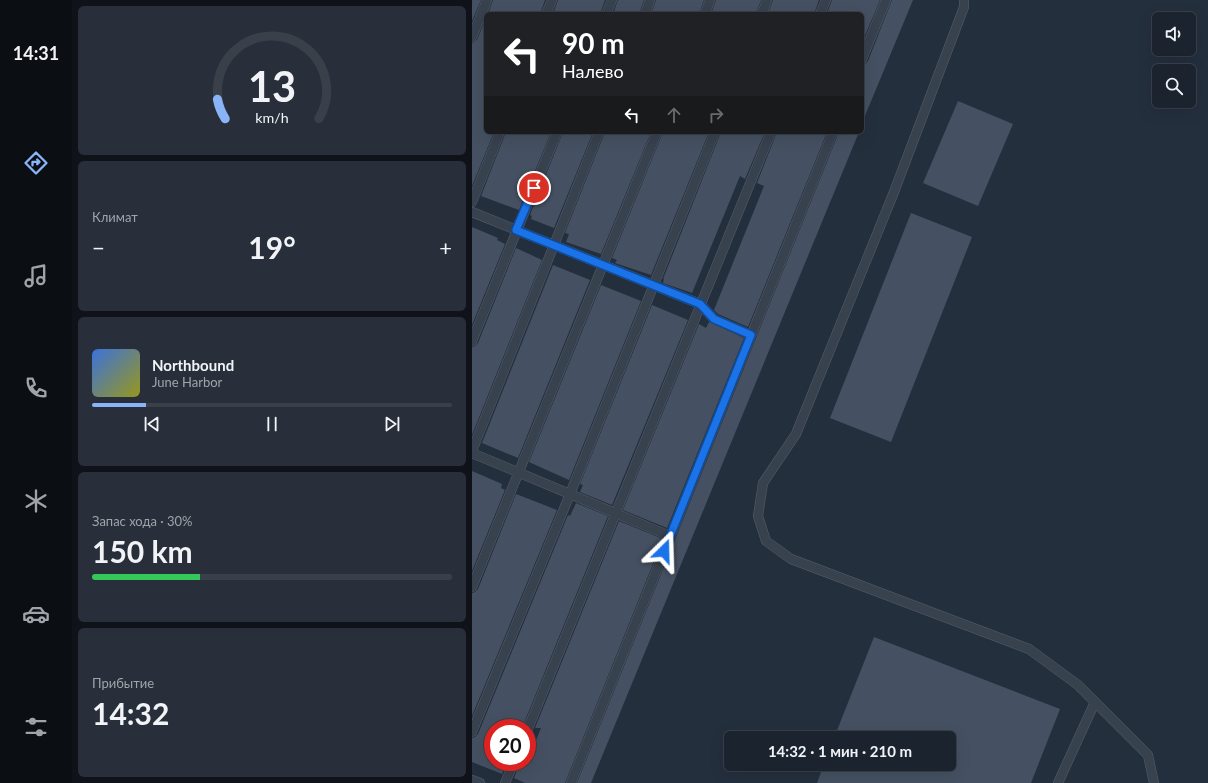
<!DOCTYPE html>
<html lang="ru">
<head>
<meta charset="utf-8">
<style>
  :root { --surface:#1b232e; --page:#282f3a; --text:#f1f3f6; --muted:#a0a4aa; --line:#39404a; --accent:#8ab4f8 }
  body { margin:0; font-family:Lato,sans-serif; background:var(--page); color:var(--text); height:100vh; display:flex; flex-direction:column; font-size:15px; white-space:nowrap }
  * { box-sizing:border-box; margin:0 }
  p { font-size:13px; color:var(--muted) }
  .icon { flex:none; width:22px; height:22px; fill:none; stroke:currentColor; stroke-width:2; stroke-linecap:round; stroke-linejoin:round }
  .map { position:relative; flex:1; overflow:hidden }
  .details { display:flex; flex-direction:column; gap:6px; padding:6px; background:#0f1319; width:400px }
  .details>* { flex:none }
  .guide { position:absolute; left:12px; top:12px; width:380px; height:122px; border-radius:6px; box-shadow:0 4px 16px #0002,0 0 0 1px var(--line); background:#202124; color:#fff; overflow:hidden }
  .controls { position:absolute; left:680px; top:12px; display:grid; gap:8px }
  .controls a { display:grid; place-items:center; width:44px; height:44px; border-radius:6px; background:var(--surface); box-shadow:0 4px 16px #0002,0 0 0 1px var(--line); font-size:20px }
  .speed { position:absolute; left:12px; top:719px; display:flex; gap:8px; font-size:20px; font-weight:700; text-align:center }
  .speed>* { display:grid; place-content:center; width:52px; height:52px; border-radius:50%; background:var(--surface); box-shadow:0 4px 16px #0002,0 0 0 1px var(--line); line-height:1 }
  .speed .limit { border:6px solid #d22; background:#fff; color:#111 }
  .pin { position:absolute; display:grid; place-items:center; width:34px; height:34px; color:#fff; margin:-17px; border:2px solid #fff; border-radius:50%; box-shadow:0 1px 4px #0007 }
  .me { position:absolute; width:44px; margin:-22px; rotate:22deg; stroke-linejoin:round; filter:drop-shadow(0 0 3px #0008) }
  .turn { display:flex; align-items:center; gap:14px; height:84px; padding:0 12px; font-size:18px }
  .turn .icon { width:52px; height:52px; stroke-width:2.5 }
  .turn b { display:block; font-size:28px; line-height:34px }
  .lanes { display:flex; align-items:center; height:38px; padding:0 12px; background:#0003; justify-content:center; gap:20px; direction:ltr }
  .lanes .off { opacity:.35 }
  .big { font-size:30px; font-weight:700; line-height:1.1 }
  .details .card { flex:1; display:flex; flex-direction:column; justify-content:center; gap:6px; min-width:0; padding:0 14px; border-radius:6px; background:var(--page) }
  .details .dial { align-items:center; gap:0 }
  .dial svg { height:104px; overflow:visible; fill:none; stroke:var(--line); stroke-width:7; stroke-linecap:round; text-anchor:middle }
  .dial text { fill:var(--text); stroke:none }
  .song { display:flex; align-items:center; gap:12px }
  .cover { width:48px; height:48px; border-radius:6px; background:linear-gradient(135deg,hsl(220 70% 55%),hsl(60 70% 35%)) }
  .played { height:4px; border-radius:2px; background:linear-gradient(90deg,var(--accent) 15%,var(--line) 15%) }
  .keys { display:flex; justify-content:space-around; direction:ltr }
  .heat { display:flex; justify-content:space-between; align-items:center; font-size:22px; direction:ltr }
  .charge { height:6px; border-radius:3px; background:linear-gradient(90deg,#34c759 30%,var(--line) 0) }
  .trip { position:absolute; left:252px; top:731px; width:232px; height:40px; border-radius:6px; background:var(--surface); box-shadow:0 4px 16px #0002,0 0 0 1px var(--line); font-weight:700; line-height:40px; text-align:center }
  main { display:flex; flex:1; min-height:0 }
  .tab-bar { display:flex; flex-direction:column; width:72px; justify-content:space-around; align-items:center; background:#0b0e12; color:var(--muted) }
  .tab-bar .icon { width:28px; height:28px }
  .tab-bar .on { color:var(--accent) }
  .tab-bar b { font-size:18px; color:var(--text) }
  .map>svg:first-child { display:block }
  .building { fill:#455162 }
  .lines { fill:none; stroke-linecap:round; stroke-linejoin:round }
  .service-casing { stroke:#565f6c; stroke-width:10 }
  .service { stroke:#38414e; stroke-width:9 }
  .route-casing { stroke:#114b97; stroke-width:10 }
  .route { stroke:#1a73e8; stroke-width:7 }
</style>
</head>
<body>
<main>
<nav class="tab-bar">
<b>14:31</b>
<svg class="icon on" aria-label="directions" viewBox="0 0 24 24"><path d="M12 3l9 9-9 9-9-9zM9 14v-3h6M13 9l2 2-2 2"/></svg>
<svg class="icon" aria-label="music" viewBox="0 0 24 24"><path d="M9 18V5l10-2v13"/><circle cx="6" cy="18" r="3"/><circle cx="16" cy="16" r="3"/></svg>
<svg class="icon" aria-label="phone" viewBox="0 0 24 24"><path d="M5 4h4l2 5-3 2q2 4 5 5l2-3 5 2v4C11 20 4 13 5 4z"/></svg>
<svg class="icon" aria-label="climate" viewBox="0 0 24 24"><path d="M12 3v18M4 7l16 10M4 17L20 7"/></svg>
<svg class="icon" aria-label="car" viewBox="0 0 24 24"><path d="M5 17H2v-5l4-1 3-4h7l3 4 3 1v5h-3M9 17h6M6 11h13"/><circle cx="7" cy="17" r="2"/><circle cx="17" cy="17" r="2"/></svg>
<svg class="icon" aria-label="filters" viewBox="0 0 24 24"><path d="M4 7h16M4 17h16"/><circle cx="9" cy="7" r="2"/><circle cx="15" cy="17" r="2"/></svg>
</nav>
<section class="details">
<div class="card dial"><svg viewBox="0 0 100 80">
<path d="M14 69A42 42 0 1 1 86 69"/>
<path d="M14 69A42 42 0 0 1 8 54" stroke="#8ab4f8"/>
<text x="50" y="56" font-size="32" font-weight="700">13</text>
<text x="50" y="72" font-size="11">km/h</text>
</svg></div>
<div class="card"><p>Климат</p>
<div class="heat"><a>−</a><b class="big">19°</b><a>+</a></div>
</div>
<div class="card">
<div class="song"><i class="cover"></i><div><b>Northbound</b><p>June Harbor</p></div></div>
<div class="played"></div>
<div class="keys"><svg class="icon" aria-label="previous" viewBox="0 0 24 24"><path d="M18 5L8 12l10 7zM5 5v14"/></svg><svg class="icon" aria-label="pause" viewBox="0 0 24 24"><path d="M8 5v14M16 5v14"/></svg><svg class="icon" aria-label="next" viewBox="0 0 24 24"><path d="M6 5l10 7-10 7zM19 5v14"/></svg></div>
</div>
<div class="card"><p>Запас хода · 30%</p><b class="big">150 km</b><div class="charge"></div></div>
<div class="card"><p>Прибытие</p><b class="big">14:32</b></div>
</section>
<div class="map">
<svg width="736" height="783" viewBox="0 0 736 783">
  <rect width="100%" height="100%" fill="#242f3e"/>
  <g class="building">
    <polygon points="0,0 9,0 0,21"/>
    <polygon points="21,0 73,0 68,14 16,14"/>
    <polygon points="86,0 133,0 128,14 81,14"/>
    <polygon points="146,0 172,0 167,14 141,14"/>
    <polygon points="184,0 232,0 227,14 179,14"/>
    <polygon points="244,0 289,0 284,14 239,14"/>
    <polygon points="301,0 347,0 342,14 296,14"/>
    <polygon points="360,0 408,0 390,43 390,14 355,14"/>
    <polygon points="420,0 441,0 390,123 390,65 393,64 396,61"/>
    <polygon points="14,18 14,132 22,132 0,186 0,43 5,40"/>
    <polygon points="486,101 541,124 506,206 451,183"/>
    <polygon points="34,132 79,132 47,210 9,196"/>
    <polygon points="91,132 121,132 82,228 59,219 60,216 58,215"/>
    <polygon points="133,132 179,132 129,254 94,242 97,234 93,233"/>
    <polygon points="191,132 237,132 179,275 143,263 145,260 140,258"/>
    <polygon points="249,132 293,132 273,179 268,176 220,293 191,283 192,279 191,279"/>
    <polygon points="305,132 355,132 276,327 246,314 242,310 292,186 285,183"/>
    <polygon points="367,132 387,132 119,783 105,783"/>
    <polygon points="439,213 500,237 419,442 358,418"/>
    <polygon points="0,227 26,238 25,240 33,244 0,325"/>
    <polygon points="44,248 70,260 0,435 0,347 3,346 6,343"/>
    <polygon points="81,265 118,280 46,458 10,443"/>
    <polygon points="129,285 169,301 97,480 57,462"/>
    <polygon points="180,305 216,320 140,505 108,492 111,485 108,484"/>
    <polygon points="237,322 272,338 195,528 151,510 227,324 234,328"/>
    <polygon points="0,471 30,484 29,488 33,490 0,571"/>
    <polygon points="44,494 85,510 0,716 0,593 3,592 6,589"/>
    <polygon points="104,503 136,516 50,728 21,728 21,762 35,762 30,774 0,762 0,738 3,737 6,734 96,515 98,516"/>
    <polygon points="147,521 191,539 93,783 53,783 42,778 48,762 55,762 69,728 63,728"/>
    <polygon points="402,637 588,709 559,783 345,783 352,764 477,764 477,738 362,738"/>
  </g>
  <g class="lines">
    <g class="service-casing">
      <g id="service">
        <polyline points="492,0 492,7 422,192 324,434 291,483 286,516 294,541 319,559 557,649 606,685 676,755 682,783"/>
        <polyline points="74,14 80,0"/>
        <polyline points="134,14 140,0"/>
        <polyline points="173,14 178,0"/>
        <polyline points="233,14 238,0"/>
        <polyline points="290,14 295,0"/>
        <polyline points="348,14 354,0"/>
        <polyline points="0,37 15,0"/>
        <polyline points="390,59 414,0"/>
        <polyline points="0,202 28,132"/>
        <polyline points="0,212 228,304 242,319 279,335"/>
        <polyline points="0,341 85,132"/>
        <polyline points="0,451 127,132"/>
        <polyline points="0,453 198,536"/>
        <polyline points="0,587 185,132"/>
        <path d="M55 731C137 531 217 331 299 132"/>
        <polyline points="0,732 98,494 243,132"/>
        <polyline points="0,780 8,783"/>
        <polyline points="33,783 42,762"/>
        <polyline points="99,783 361,132"/>
        <polyline points="586,783 623,702"/>
      </g>
    </g>
    <use href="#service" class="service"/>
  </g>
  <g class="lines">
    <g class="route-casing">
      <polyline id="route" points="62,188 44,230 228,304 242,319 279,335 192,551"/>
    </g>
    <use href="#route" class="route"/>
  </g>
</svg>
<div class="controls">
<a><svg class="icon" aria-label="sound" viewBox="0 0 24 24"><path d="M4 9h4l5-4v14l-5-4H4zM17 9q2 3 0 6"/></svg></a>
<a><svg class="icon" aria-label="search" viewBox="0 0 24 24"><circle cx="10" cy="10" r="6"/><path d="M15 15l6 6"/></svg></a>
</div>
<div class="speed"><div class="limit">20</div></div>
<div class="pin" style="left:62px;top:188px;background:#d93025"><svg class="icon" aria-label="arrive" viewBox="0 0 24 24"><path d="M6 21V4h12l-3 4 3 4H6"/></svg></div>
<svg class="me" style="left:192px;top:551px" viewBox="-20 -20 40 40"><path d="M0-17L14 15 0 8-14 15z" fill="#1a73e8" stroke="#fff" stroke-width="4"/></svg>
<div class="trip">14:32 · 1 мин · 210 m</div>
<div class="guide">
<div class="turn"><svg class="icon" aria-label="left" viewBox="0 0 24 24"><path d="M17 20v-9H6M10 6l-5 5 5 5"/></svg><div><b>90 m</b>Налево</div></div>
<div class="lanes"><svg class="icon" aria-label="left" viewBox="0 0 24 24"><path d="M17 20v-9H6M10 6l-5 5 5 5"/></svg><svg class="icon off" aria-label="ahead" viewBox="0 0 24 24"><path d="M12 20V5M6 11l6-6 6 6"/></svg><svg class="icon off" aria-label="right" viewBox="0 0 24 24"><path d="M7 20v-9h11M14 6l5 5-5 5"/></svg></div>
</div>
</div>
</main>
</body>
</html>
